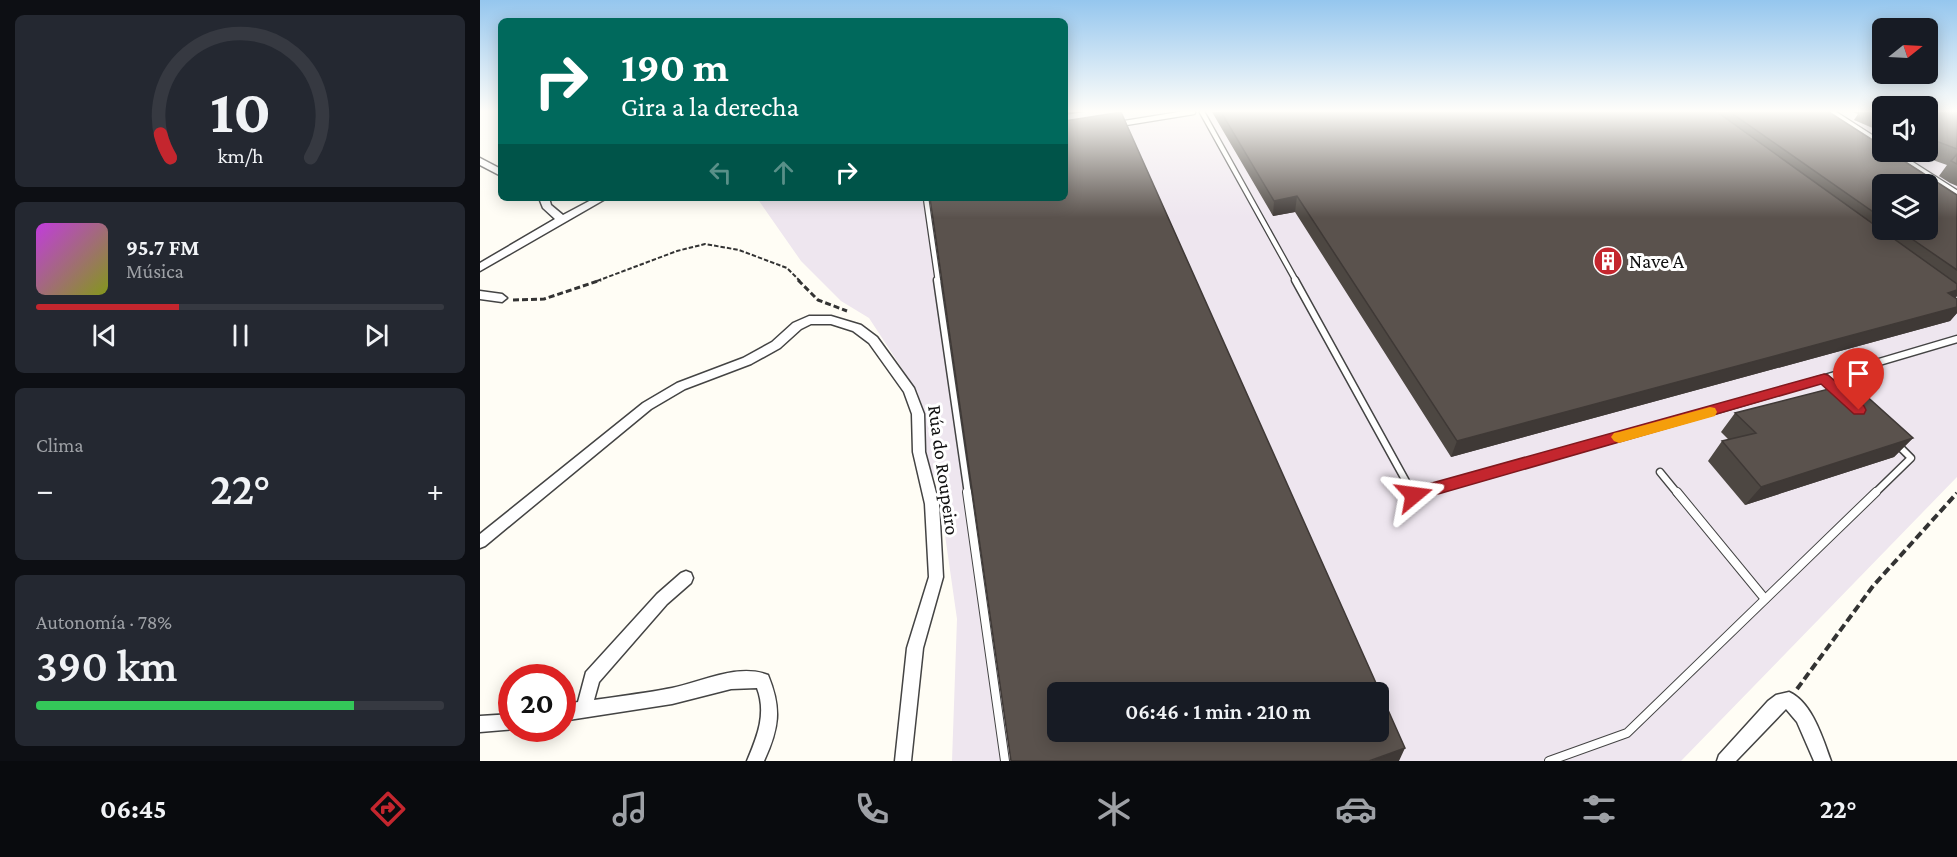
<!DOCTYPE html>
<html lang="es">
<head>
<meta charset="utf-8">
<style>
  :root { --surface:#171b24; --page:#242831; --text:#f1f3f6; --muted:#9ea1a6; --line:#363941; --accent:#c4262e }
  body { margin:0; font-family:"Crimson Pro",serif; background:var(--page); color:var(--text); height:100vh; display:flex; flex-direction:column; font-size:22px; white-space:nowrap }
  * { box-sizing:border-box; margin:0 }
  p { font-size:20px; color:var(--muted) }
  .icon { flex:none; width:33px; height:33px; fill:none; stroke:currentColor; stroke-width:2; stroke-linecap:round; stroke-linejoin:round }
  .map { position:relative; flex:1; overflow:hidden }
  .drawer { display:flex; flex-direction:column; gap:15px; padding:15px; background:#0d0f14; width:480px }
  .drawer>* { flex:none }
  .guide { position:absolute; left:18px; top:18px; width:570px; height:183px; border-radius:9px; box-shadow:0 3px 15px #0003; background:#00695c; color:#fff; overflow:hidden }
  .needle { width:39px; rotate:72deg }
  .controls { position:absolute; left:1392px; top:18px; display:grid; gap:12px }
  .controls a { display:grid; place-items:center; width:66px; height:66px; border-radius:9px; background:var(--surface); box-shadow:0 3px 15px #0003; font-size:30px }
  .speed { position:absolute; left:18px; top:664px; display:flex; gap:12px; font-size:30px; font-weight:700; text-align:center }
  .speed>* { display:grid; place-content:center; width:78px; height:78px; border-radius:50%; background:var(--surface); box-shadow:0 3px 15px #0003; line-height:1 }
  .speed .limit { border:9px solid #d22; background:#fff; color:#111 }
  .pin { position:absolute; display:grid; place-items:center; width:51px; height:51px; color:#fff; margin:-62px -26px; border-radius:50% 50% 50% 0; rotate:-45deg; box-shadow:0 0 6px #0007 }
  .pin .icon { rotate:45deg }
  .me { position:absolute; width:66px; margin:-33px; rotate:74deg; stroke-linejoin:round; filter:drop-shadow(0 0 4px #0008) }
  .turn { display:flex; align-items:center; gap:21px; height:126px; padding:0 24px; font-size:27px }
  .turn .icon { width:78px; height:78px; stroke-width:2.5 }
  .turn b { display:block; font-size:42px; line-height:51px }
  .lanes { display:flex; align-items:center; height:57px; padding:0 24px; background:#0003; justify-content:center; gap:30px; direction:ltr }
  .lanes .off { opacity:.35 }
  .big { font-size:45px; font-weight:600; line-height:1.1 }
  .drawer .card { flex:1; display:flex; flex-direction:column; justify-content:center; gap:9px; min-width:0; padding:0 21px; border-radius:9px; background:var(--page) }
  .drawer .dial { align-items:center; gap:0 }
  .dial svg { height:156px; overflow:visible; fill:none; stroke:var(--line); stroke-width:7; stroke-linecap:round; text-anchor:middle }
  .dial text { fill:var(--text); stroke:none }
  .song { display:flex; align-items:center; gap:18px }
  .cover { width:72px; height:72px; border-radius:9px; background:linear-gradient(135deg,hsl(290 70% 55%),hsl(70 70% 35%)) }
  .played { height:6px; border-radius:3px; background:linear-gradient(90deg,var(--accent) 35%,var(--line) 35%) }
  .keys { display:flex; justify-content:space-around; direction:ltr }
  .heat { display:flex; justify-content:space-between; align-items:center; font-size:33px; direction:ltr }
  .charge { height:9px; border-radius:4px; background:linear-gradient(90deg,#34c759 78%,var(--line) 0) }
  .trip { position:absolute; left:567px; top:682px; width:342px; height:60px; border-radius:9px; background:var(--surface); box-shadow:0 3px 15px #0003; font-weight:600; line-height:60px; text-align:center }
  .tab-bar { display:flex; height:96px; justify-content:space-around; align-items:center; background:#090b0e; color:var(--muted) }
  .tab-bar .icon { width:42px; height:42px }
  .tab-bar .active { color:var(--accent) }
  .tab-bar b { font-size:27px; color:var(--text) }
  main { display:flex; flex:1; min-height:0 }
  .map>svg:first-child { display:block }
  .industrial { fill:#eee6ef; fill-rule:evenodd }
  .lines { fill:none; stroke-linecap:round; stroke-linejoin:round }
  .lane-far2-casing { stroke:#444; stroke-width:7 }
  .lane-far1-casing { stroke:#444; stroke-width:9 }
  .lane-casing { stroke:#444; stroke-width:10 }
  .street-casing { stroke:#444; stroke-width:3 }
  .path-far2 { stroke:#333; stroke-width:2; stroke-dasharray:4.5 2; stroke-linecap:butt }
  .path-far1 { stroke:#333; stroke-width:3; stroke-dasharray:6 3; stroke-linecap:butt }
  .path { stroke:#333; stroke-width:4; stroke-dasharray:8 4; stroke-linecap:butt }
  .lane-far2 { stroke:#fff; stroke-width:4.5 }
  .lane-far1 { stroke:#fff; stroke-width:6 }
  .lane { stroke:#fff; stroke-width:8 }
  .street { fill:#fff; fill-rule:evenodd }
  .wall { fill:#4d4742; fill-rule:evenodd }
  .shaded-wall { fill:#3f3936 }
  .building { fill:#5a524d; stroke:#3f3936; stroke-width:1.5; fill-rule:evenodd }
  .route { fill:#c4262e; stroke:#7f191e; stroke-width:1.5 }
  .slow { fill:#f59e0b }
  .labels { text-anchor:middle; stroke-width:6; stroke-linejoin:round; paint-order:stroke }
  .poi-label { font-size:20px; fill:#111; stroke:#fff; text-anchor:start }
  .street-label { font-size:20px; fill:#111; stroke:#fff }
</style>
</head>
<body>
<main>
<section class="drawer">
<div class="card dial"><svg viewBox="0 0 100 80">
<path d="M14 69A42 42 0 1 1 86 69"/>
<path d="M14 69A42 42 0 0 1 9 57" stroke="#c4262e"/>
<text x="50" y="56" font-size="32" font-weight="700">10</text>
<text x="50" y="72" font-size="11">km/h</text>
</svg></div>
<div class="card">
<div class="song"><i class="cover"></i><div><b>95.7 FM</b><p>Música</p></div></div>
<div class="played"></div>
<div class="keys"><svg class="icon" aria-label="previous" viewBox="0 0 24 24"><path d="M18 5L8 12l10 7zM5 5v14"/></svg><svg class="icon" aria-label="pause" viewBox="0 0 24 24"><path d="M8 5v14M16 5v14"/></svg><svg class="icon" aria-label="next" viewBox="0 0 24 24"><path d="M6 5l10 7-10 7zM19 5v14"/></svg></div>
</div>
<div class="card"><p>Clima</p>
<div class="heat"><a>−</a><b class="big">22°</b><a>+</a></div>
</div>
<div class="card"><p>Autonomía · 78%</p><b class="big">390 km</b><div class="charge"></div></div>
</section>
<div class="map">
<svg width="1477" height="761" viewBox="0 0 1477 761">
  <rect width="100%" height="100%" fill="#fffdf5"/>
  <path class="industrial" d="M585 112H1402V152H1448L1477 113V477L1201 761H472L477 619 457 479 446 469 438 393 389 318 361 301 321 261 277 198H585ZM1402 184H1448V230H1402ZM578 693H898V732H578Z"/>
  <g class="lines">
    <g class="lane-far2-casing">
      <g id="lane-far2">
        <polyline points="722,112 816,281"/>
        <polyline points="1352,112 1402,144"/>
        <polyline points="639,124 713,112"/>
        <polyline points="1413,152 1477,193"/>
        <polyline points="446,198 458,281"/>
      </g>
    </g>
    <g class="lane-far1-casing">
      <g id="lane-far1">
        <polyline points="457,280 488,494"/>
        <polyline points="815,280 933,494"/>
        <polyline points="1344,379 1359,392"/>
        <polyline points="1180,472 1198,494"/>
        <polyline points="938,494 1230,412 1477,339"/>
        <polyline points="1394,494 1431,458 1418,445"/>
      </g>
    </g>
    <g class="lane-casing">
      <g id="lane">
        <polyline points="487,492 525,761"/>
        <polyline points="933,492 934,495 944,492"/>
        <polyline points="1197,492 1285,599"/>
        <polyline points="1069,761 1147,733 1396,492"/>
      </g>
    </g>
    <g class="street-casing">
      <g id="street">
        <polygon points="0,158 21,169 21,176 0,165"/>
        <polygon points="59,198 69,198 71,205 83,215 115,198 127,198 0,271 0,263 75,219 63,208"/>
        <polygon points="0,291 22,294 27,298 22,302 0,299"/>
        <polygon points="329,316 351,316 381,325 397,337 434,388 444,414 445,452 459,504 463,577 443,648 431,761 415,761 427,648 449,577 445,504 433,452 432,414 424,392 389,343 373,331 351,324 331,324 321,329 300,348 271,364 205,389 171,409 5,546 0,548 0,534 163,403 197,383 263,358 292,342 313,323"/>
        <path d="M206 571 211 573 213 578 211 583 187 604 119 682 114 700C140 696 167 693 192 688 222 682 258 663 288 675 302 709 299 728 284 761H267C277 737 287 714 277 688L251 689 192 704 82 721V705L98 702 106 672 177 594 201 573Z"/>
        <path d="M1309 692C1332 702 1343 739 1351 761H1334L1317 722 1306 709 1256 761H1237L1239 755 1288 701 1296 695Z"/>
        <polygon points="32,714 32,729 35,729 0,732 0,716"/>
      </g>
    </g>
    <polyline class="path-far2" points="117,281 197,251 225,244 259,250 307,268 320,281"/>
    <g class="path-far1">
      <polyline points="318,280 338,300 367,311"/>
      <polyline points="33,300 64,299 121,280"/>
    </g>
    <polyline class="path" points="1317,689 1393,586 1477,493"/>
    <use href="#lane-far2" class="lane-far2"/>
    <use href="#lane-far1" class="lane-far1"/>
    <use href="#lane" class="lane"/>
    <use href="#street" class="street"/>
  </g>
  <g class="wall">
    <path d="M732 112H1349L1477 195V296L1475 298 1477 299V313L1470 321 971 457 815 212 793 216ZM1402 184 1448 230H1402Z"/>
    <polygon points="1373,112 1402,112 1402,132 1374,120 1378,114"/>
    <polygon points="1448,112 1477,112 1477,186 1470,183 1459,176 1467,165 1430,152 1448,152"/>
    <polygon points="1255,413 1433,438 1414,457 1265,505 1228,461 1242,441 1249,440 1241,432"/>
  </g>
  <g class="shaded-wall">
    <polygon points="585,112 605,112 585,115"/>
    <polygon points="817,196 815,212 793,216 794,201"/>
    <polygon points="1477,290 1477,296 1469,305 1468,293"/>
    <polygon points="1477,307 1477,313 1470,321 971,457 977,441"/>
    <polygon points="1433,438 1414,457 1265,505 1281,487"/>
    <polygon points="925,748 919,761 889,761"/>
  </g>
  <g class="building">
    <path d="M641 112 925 748 889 761H531L450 198H585V121ZM578 693H898V732H578Z"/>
    <polygon points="741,112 1237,112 1477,284 1477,290 1468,293 1477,299 1477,307 977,441 817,196 794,201"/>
    <polygon points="1250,112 1349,112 1402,146 1402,152 1410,152 1477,195 1477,270 1419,230 1448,230 1448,184 1402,184 1402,218"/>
    <polygon points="1448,112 1477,112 1477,149 1448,138"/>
    <polygon points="1477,154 1477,164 1471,161"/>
    <polygon points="1372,383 1433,438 1281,487 1242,441 1276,433 1255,413"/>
  </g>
  <linearGradient id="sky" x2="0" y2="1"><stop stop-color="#95c6ee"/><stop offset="0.51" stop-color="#fffefa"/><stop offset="1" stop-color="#fffefa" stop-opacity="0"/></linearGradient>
  <rect width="1477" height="218" fill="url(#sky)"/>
  <polygon class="route" points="1344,374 1348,375 1384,406 1386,410 1384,414 1374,414 1341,384 934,501 928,499 926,495 928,490 934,488"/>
  <polygon class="slow" points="1230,407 1235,408 1237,412 1235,416 1139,443 1134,441 1131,437 1134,433 1139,432"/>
  <defs>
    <g id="building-disc" transform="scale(1.5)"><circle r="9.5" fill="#c4262e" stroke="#fff"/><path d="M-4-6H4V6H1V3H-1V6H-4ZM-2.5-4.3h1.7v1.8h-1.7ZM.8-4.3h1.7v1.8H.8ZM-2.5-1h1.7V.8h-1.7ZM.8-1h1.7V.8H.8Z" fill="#fff"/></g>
  </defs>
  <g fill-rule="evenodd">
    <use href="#building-disc" x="1128" y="261"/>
  </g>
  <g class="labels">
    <g class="poi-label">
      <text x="1149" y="268">Nave A</text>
    </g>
    <g class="street-label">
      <text transform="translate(464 470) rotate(82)" y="7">Rúa do Roupeiro</text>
    </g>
  </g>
</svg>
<div class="controls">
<a><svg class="needle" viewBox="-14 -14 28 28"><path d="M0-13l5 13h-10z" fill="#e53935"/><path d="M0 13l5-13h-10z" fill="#9ea1a6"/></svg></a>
<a><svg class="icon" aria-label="sound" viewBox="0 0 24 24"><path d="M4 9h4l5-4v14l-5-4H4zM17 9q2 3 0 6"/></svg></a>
<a><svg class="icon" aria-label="layers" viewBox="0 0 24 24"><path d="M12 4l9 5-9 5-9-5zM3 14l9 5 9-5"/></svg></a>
</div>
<div class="speed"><div class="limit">20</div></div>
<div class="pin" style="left:1379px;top:410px;background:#d93025"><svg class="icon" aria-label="arrive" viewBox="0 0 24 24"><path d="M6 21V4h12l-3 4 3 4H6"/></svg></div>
<svg class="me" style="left:934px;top:495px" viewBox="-20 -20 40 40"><path d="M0-17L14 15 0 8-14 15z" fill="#c4262e" stroke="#fff" stroke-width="4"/></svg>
<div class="trip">06:46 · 1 min · 210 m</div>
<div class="guide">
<div class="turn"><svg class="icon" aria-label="right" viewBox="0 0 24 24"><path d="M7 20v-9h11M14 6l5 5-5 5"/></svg><div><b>190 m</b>Gira a la derecha</div></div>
<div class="lanes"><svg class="icon off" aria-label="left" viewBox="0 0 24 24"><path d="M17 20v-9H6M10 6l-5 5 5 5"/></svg><svg class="icon off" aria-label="ahead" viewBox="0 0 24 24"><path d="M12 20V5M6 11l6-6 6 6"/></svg><svg class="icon" aria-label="right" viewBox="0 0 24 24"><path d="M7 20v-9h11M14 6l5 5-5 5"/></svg></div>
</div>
</div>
</main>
<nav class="tab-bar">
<b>06:45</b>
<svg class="icon active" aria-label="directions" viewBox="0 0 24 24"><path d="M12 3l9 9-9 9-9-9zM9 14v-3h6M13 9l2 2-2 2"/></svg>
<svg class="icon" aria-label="music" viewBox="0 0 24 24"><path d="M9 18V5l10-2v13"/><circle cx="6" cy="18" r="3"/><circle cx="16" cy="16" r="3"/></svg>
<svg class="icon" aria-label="phone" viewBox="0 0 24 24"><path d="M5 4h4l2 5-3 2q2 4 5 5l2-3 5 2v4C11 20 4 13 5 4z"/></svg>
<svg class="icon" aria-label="climate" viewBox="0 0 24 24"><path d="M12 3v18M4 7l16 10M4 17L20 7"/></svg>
<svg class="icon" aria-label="car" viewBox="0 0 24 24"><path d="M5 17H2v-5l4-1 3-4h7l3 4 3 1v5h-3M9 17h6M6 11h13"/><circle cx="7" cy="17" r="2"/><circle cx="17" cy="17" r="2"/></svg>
<svg class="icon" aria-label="filters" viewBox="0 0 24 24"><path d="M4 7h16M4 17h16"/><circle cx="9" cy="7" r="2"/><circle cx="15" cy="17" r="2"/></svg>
<b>22°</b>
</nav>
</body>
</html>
